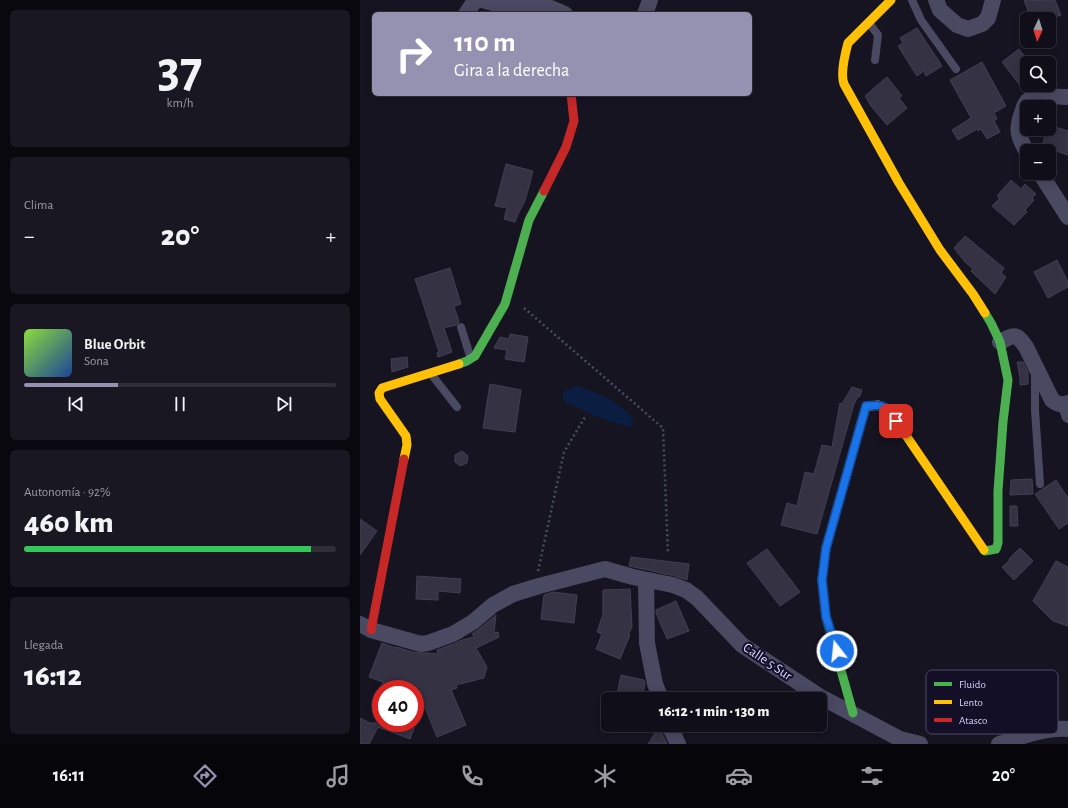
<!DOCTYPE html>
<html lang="es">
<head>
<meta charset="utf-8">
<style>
  :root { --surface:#100f19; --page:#191822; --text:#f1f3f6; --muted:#9c9ca2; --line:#302f38; --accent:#9591b1 }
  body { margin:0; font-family:"Alegreya Sans",sans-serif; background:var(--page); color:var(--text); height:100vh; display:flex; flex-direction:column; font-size:15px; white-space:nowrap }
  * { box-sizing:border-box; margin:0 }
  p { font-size:13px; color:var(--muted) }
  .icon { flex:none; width:22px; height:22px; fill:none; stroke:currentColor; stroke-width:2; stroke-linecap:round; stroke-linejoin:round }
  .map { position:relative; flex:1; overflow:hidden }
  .panel { display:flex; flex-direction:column; gap:10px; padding:10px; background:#09080e; width:360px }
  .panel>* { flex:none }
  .guide { position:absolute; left:12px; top:12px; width:380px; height:84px; border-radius:6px; box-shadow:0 2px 10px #0003,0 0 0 1px var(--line); background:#9591b1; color:#fff; overflow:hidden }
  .needle { width:26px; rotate:184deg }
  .buttons { position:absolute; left:660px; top:12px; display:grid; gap:8px }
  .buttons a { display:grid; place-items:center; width:36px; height:36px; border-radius:6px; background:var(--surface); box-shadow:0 2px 10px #0003,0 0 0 1px var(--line); font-size:20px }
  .speed { position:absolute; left:12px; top:680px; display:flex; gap:8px; font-size:20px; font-weight:700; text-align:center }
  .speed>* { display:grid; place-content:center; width:52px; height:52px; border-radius:50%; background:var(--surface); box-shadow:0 2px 10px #0003,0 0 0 1px var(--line); line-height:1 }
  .speed .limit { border:6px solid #d22; background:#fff; color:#111 }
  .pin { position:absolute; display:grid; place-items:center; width:34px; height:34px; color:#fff; margin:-17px; border-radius:8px; box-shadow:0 2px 6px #0006 }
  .me { position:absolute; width:44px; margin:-22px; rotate:344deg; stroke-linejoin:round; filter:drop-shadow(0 0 3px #0008) }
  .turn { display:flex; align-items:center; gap:14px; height:84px; padding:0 16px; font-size:18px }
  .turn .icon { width:52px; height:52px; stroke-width:2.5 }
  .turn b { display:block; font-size:28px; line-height:34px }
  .big { font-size:30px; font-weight:800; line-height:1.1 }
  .panel .tile { flex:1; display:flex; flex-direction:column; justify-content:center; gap:6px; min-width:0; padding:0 14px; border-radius:6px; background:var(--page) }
  .panel .dial { align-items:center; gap:0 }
  .dial b { font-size:52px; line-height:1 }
  .song { display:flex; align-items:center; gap:12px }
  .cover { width:48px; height:48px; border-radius:6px; background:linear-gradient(135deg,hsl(90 70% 55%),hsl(220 70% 35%)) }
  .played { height:4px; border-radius:2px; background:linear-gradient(90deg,var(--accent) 30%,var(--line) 30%) }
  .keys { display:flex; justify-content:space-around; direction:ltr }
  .heat { display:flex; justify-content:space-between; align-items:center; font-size:22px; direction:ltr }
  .charge { height:6px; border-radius:3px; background:linear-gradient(90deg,#34c759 92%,var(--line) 0) }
  .trip { position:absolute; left:241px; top:692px; width:226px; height:40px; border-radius:6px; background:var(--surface); box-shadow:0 2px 10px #0003,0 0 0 1px var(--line); font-weight:800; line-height:40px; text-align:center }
  .tabs { display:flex; height:64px; justify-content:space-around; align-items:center; background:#06060a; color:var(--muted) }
  .tabs .icon { width:28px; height:28px }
  .tabs .selected { color:var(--accent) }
  .tabs b { font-size:18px; color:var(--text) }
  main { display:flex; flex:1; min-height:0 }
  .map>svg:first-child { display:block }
  .water { fill:#0b1e41 }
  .building { fill:#343243; stroke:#433f54 }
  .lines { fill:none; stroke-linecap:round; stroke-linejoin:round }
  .path { stroke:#44505f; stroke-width:2.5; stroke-dasharray:2 3; stroke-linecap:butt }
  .lane { stroke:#4a4962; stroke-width:8 }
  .street { stroke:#4a4962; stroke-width:16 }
  .fast { stroke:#4caf50; stroke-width:9 }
  .slow { stroke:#ffc107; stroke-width:9 }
  .jam { stroke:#c62828; stroke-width:9 }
  .route-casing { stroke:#114b97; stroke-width:10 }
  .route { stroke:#1a73e8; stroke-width:7 }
  .labels { text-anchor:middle; stroke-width:4; stroke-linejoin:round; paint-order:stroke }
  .street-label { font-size:14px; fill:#d9d4ff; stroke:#130f26 }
  .key { fill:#130f26; stroke:#4e4a67; stroke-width:1 }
  .key-label { font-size:11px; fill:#d9d4ff }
</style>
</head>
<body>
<main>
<section class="panel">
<div class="tile dial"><b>37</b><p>km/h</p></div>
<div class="tile"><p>Clima</p>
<div class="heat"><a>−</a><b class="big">20°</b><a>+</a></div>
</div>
<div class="tile">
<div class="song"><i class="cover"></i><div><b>Blue Orbit</b><p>Sona</p></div></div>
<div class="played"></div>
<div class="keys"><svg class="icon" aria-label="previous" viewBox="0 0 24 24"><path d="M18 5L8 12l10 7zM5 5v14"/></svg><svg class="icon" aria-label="pause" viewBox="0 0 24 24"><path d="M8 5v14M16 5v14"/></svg><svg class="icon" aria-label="next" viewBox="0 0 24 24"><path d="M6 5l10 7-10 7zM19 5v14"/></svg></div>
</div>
<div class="tile"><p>Autonomía · 92%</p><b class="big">460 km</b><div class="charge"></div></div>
<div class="tile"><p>Llegada</p><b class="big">16:12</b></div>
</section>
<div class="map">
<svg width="708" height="744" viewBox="0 0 708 744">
  <rect width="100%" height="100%" fill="#161421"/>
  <path class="water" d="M218 386C237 393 264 402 274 422L270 427C246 421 225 412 204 401L202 397 204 391Z"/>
  <g class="building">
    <polygon points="664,0 695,0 701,15 689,19 671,19"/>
    <polygon points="557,28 582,66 566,76 564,71 557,76 538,46 543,43 540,38"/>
    <polygon points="659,49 667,59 667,78 659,84 642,62"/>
    <polygon points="622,62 646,106 634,113 637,119 634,121 640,132 627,139 621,129 618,131 617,129 598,140 592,130 611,118 590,80"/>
    <polygon points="527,77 542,96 539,98 547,108 527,125 511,106 505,96"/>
    <polygon points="689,125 708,131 708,155 682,146 687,129 689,129"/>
    <polygon points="146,164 173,171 165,201 158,214 155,222 144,219 147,208 135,206"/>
    <polygon points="651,180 661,189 665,184 676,194 672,198 674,200 665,210 667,212 654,225 632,206 640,198 637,196"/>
    <polygon points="605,236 644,268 641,273 646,277 635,294 614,274 611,271 613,269 605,262 594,248"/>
    <polygon points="697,260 708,282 708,287 688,298 674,272"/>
    <polygon points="90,268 101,304 94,306 99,322 96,325 84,328 92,352 78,357 77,353 79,352 55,279"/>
    <polygon points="150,334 168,337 164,362 145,359 147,350 134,348 140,337 149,339"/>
    <polygon points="47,357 48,367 32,372 31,359"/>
    <polygon points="657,362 663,362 668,372 668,384 660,385 660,377"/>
    <polygon points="130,384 161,390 155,432 123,428"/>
    <polygon points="492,387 502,390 500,396 497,398 494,404 457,534 421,525 427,503 437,506 445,472 454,474 462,445 472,447 480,403 482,404"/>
    <polygon points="102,451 108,456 107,463 100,466 95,462 95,455"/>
    <polygon points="672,479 673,494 650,495 651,480"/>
    <polygon points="696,480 708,498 708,523 699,529 675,494"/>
    <polygon points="650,506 657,506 658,526 650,526"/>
    <polygon points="0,519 17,531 0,555"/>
    <polygon points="660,548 673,561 654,580 642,567 650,560 649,559"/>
    <polygon points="407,549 440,592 420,606 387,563"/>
    <polygon points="271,557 329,564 327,580 315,576 269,566"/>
    <polygon points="696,561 708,567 708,626 693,621 673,601"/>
    <polygon points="57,576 101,579 100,593 78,591 78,600 56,599"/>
    <polygon points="270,589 272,627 268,635 270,635 260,659 236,649 242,634 237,632 243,614 243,590"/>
    <polygon points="193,592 217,595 214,623 181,619 184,595"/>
    <polygon points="316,601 329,631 307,639 296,613 296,610"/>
    <polygon points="136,615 134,633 138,632 139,637 116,648 127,667 124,678 96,685 97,688 91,690 106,725 77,737 62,700 55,698 55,689 20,689 23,682 9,677 22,643 36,648 36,647 53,652 62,653 68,653 78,654 77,650 96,643 102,640 114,637 112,634 119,629"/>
    <polygon points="261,675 284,680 285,684 282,699 256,699"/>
    <polygon points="0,718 10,723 56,723 50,739 18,727 9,744 0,744"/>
    <polygon points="300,725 300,729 307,744 288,744"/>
  </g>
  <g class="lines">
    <g class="path">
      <polyline points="164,308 303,428 308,554"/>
      <polyline points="178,571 204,452 225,417"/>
    </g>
    <g class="lane">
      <polyline points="552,0 561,20 596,69"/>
      <polyline points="509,23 518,35 515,60"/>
      <polyline points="101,327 110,356"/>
      <polyline points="675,373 675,410 680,484"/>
      <polyline points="71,374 97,407"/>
      <polyline points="701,404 706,418 708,419"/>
    </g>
    <g class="street">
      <polyline points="122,0 144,6 186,6 205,14"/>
      <polyline points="576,0 580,10 597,25 608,29 622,24 628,18 633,0"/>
      <polyline points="106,14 114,2 118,0"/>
      <polyline points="285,14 290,0"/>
      <path d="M667 152C657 135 656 128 663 110 664 106 667 101 670 99 678 94 698 97 708 97"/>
      <polyline points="680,173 708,217"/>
      <path d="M640 342C655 334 656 333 666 347L692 400C697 404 702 406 708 403"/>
      <polyline points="286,580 287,643 295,684 301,699"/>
      <polyline points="0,624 11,630 61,644 68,643 93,634 113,622 133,605 153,594 179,586 245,569 273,577 313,585 326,590 337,598 382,645 459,696 540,739 560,744"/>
      <polyline points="309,725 318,744"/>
      <path d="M639 744C661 737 685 727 708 729"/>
    </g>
    <g class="fast">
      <polyline points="99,364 107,361 115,356 145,304 169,220 184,191"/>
      <polyline points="624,550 625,551 636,549 638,543 638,491 643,422 648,380 640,342 631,323 625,313"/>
      <polyline points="493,713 466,617 462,580 466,548 500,427"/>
    </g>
    <g class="slow">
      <path d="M531 0 488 43C485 54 480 73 484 84L539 183 580 250 613 294 625 313"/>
      <polyline points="500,427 506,407 518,405 528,409 624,550"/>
      <polyline points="44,459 47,445 46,436 20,399 19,393 22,388 99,364"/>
    </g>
    <g class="jam">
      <polyline points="184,191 206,147 214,121 211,94"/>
      <polyline points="11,630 44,459"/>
    </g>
  </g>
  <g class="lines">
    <g class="route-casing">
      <path id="route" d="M477 651 466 617 462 580 466 548 506 406C524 404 526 406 536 421"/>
    </g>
    <use href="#route" class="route"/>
  </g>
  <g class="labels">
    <g class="street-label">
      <text transform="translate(408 661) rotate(34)" y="5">Calle 5 Sur</text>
    </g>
  </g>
  <rect x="566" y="670" width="132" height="64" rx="6" class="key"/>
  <rect x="574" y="682" width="18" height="4" fill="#4caf50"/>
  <rect x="574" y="700" width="18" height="4" fill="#ffc107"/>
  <rect x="574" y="718" width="18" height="4" fill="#c62828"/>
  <g class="key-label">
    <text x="599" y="688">Fluido</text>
    <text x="599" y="706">Lento</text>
    <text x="599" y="724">Atasco</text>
  </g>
</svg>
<div class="buttons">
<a><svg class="needle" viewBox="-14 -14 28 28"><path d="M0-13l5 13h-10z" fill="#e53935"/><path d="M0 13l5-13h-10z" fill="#9c9ca2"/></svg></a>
<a><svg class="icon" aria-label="search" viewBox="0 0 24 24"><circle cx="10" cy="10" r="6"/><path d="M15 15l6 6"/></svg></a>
<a>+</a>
<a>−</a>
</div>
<div class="speed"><div class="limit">40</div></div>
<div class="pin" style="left:536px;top:421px;background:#d93025"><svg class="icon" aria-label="arrive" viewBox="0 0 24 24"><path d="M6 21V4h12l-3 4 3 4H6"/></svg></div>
<svg class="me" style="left:477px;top:651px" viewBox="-20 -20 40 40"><circle r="17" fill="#1a73e8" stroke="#fff" stroke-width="3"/><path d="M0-11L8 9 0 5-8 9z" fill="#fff"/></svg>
<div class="trip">16:12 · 1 min · 130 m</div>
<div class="guide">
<div class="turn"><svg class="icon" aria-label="right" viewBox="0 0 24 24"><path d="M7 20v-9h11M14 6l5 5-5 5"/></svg><div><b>110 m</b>Gira a la derecha</div></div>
</div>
</div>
</main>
<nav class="tabs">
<b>16:11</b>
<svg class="icon selected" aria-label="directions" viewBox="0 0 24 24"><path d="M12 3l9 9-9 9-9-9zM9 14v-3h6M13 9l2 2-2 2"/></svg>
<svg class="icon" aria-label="music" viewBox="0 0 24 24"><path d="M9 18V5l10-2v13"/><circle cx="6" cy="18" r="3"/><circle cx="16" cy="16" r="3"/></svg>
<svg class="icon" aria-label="phone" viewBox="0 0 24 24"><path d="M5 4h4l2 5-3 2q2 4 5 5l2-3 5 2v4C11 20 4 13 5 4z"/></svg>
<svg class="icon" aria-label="climate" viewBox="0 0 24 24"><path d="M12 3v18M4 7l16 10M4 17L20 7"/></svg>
<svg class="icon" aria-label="car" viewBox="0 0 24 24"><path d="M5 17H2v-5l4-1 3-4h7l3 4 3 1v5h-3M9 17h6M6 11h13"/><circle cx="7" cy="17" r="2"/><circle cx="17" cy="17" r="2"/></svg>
<svg class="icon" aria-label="filters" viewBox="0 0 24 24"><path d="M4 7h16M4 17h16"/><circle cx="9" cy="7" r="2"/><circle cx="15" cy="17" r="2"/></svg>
<b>20°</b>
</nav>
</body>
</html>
